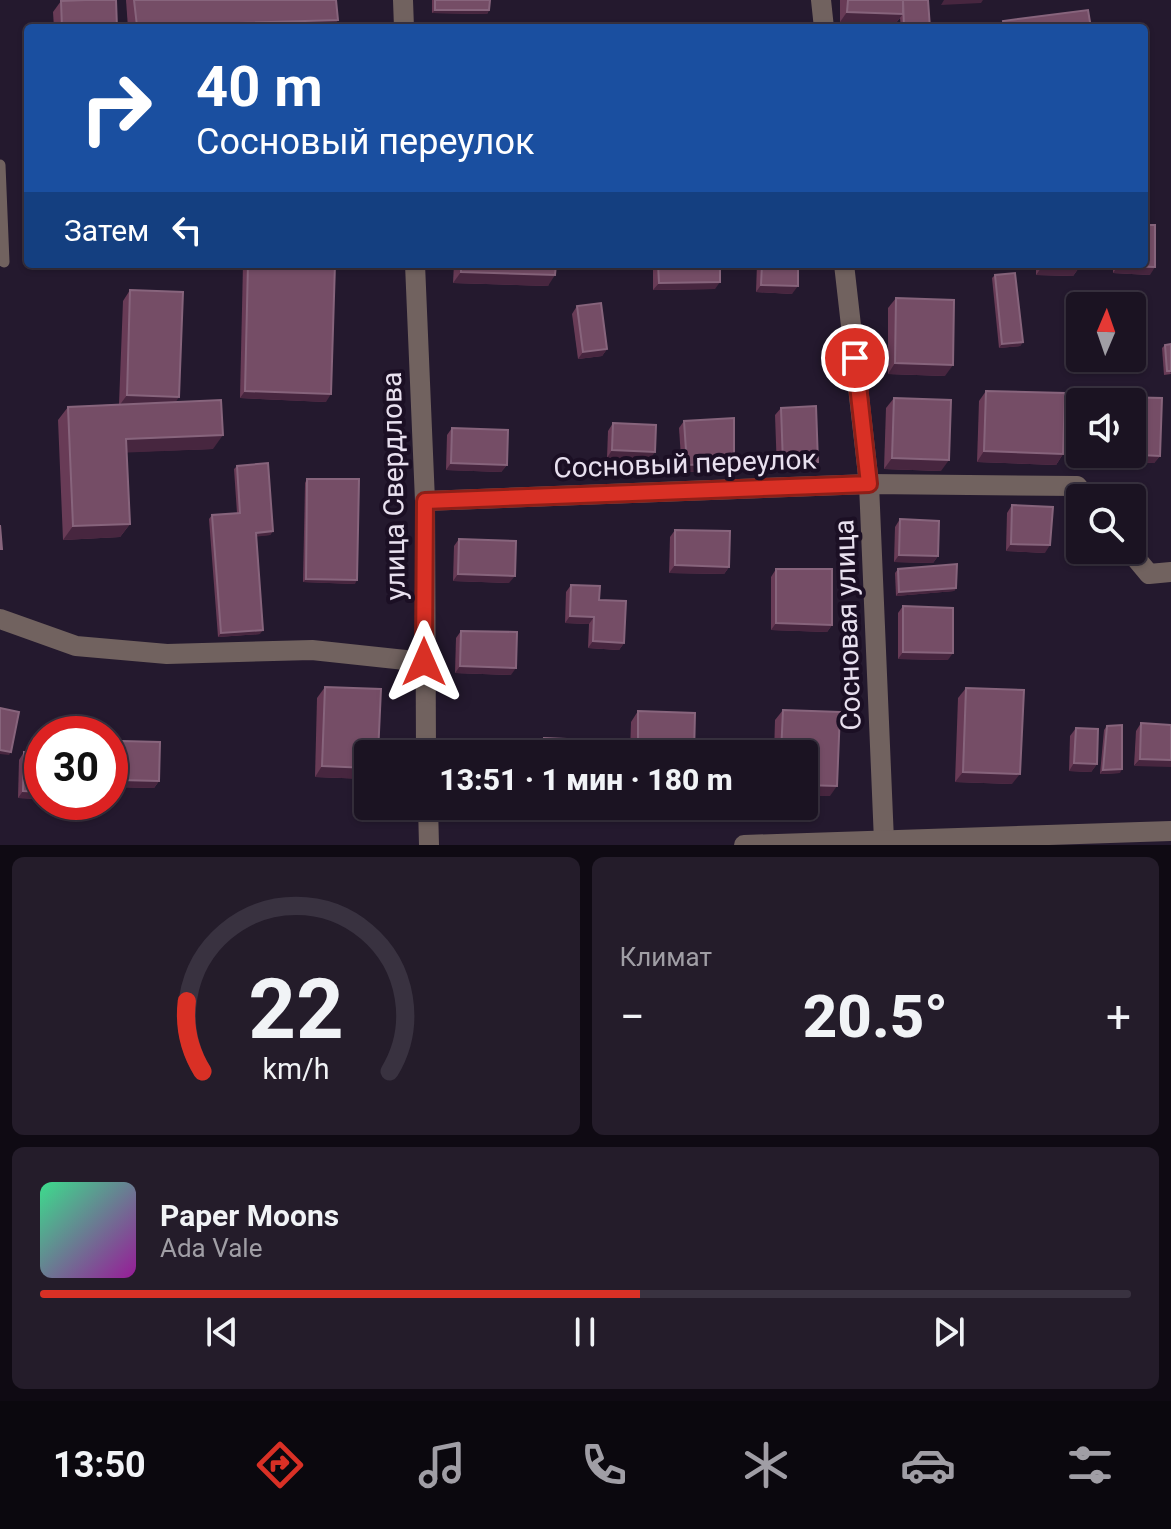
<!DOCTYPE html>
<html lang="ru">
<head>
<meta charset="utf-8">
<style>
  :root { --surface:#1b1322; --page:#241c2a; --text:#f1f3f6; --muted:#a09ea5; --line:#393240; --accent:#d93025 }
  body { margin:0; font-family:Roboto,sans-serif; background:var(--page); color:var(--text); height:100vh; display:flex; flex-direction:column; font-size:30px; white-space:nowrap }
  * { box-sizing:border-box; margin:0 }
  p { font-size:26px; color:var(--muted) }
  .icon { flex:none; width:44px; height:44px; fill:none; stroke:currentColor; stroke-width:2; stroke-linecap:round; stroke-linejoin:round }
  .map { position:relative; height:845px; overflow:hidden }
  .panel { display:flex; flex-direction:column; gap:12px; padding:12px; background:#0f0a13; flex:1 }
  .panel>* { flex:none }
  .top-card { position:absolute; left:24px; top:24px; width:1124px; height:244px; border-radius:8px; box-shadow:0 2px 6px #0004,0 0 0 2px var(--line); background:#1a4fa0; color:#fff; overflow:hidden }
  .needle { width:52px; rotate:2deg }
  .controls { position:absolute; left:1066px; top:292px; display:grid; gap:16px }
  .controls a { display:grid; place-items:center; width:80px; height:80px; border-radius:8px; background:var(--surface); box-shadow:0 2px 6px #0004,0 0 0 2px var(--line); font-size:40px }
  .speed { position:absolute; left:24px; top:716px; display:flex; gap:16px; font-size:40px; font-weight:700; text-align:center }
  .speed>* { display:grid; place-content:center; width:104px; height:104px; border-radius:50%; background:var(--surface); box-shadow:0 2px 6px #0004,0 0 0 2px var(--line); line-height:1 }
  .speed .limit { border:12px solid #d22; background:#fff; color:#111 }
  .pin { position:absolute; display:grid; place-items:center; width:68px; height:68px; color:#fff; margin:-34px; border:4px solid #fff; border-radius:50%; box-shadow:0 2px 8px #0007 }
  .me { position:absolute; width:88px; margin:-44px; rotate:0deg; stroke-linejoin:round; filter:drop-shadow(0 0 6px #0008) }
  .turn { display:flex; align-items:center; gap:28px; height:168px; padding:0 40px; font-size:36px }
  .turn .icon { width:104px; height:104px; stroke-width:2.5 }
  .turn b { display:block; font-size:56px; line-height:68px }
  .then { display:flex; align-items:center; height:76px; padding:0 40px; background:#0003; gap:16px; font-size:30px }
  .big { font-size:60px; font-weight:800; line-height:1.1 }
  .panel .tile { flex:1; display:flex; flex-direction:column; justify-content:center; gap:12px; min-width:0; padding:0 28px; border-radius:12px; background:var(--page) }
  .panel .dial { align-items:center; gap:0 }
  .dial svg { height:208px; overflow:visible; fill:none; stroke:var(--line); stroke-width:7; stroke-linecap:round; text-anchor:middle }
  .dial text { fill:var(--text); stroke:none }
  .song { display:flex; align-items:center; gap:24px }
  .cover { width:96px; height:96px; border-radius:12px; background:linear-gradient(135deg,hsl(150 70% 55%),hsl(300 70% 35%)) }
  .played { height:8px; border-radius:4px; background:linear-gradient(90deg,var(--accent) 55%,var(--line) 55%) }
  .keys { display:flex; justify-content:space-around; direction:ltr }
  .heat { display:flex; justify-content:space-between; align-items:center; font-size:44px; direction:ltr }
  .panel .tiles { flex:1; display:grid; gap:12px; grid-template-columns:1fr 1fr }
  .tile:last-child { grid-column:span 2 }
  .trip { position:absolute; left:354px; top:740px; width:464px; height:80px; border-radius:8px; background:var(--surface); box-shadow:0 2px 6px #0004,0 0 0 2px var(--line); font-weight:800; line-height:80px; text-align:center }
  .menu { display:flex; height:128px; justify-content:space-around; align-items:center; background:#0b080e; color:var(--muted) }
  .menu .icon { width:56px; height:56px }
  .menu .current { color:var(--accent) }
  .menu b { font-size:36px; color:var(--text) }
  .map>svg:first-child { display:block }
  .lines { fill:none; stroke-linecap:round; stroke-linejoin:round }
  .lane { stroke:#71625f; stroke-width:11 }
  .street { stroke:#71625f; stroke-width:20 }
  .wall { fill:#683b56 }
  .shaded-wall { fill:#47263f }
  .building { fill:#754d66; stroke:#87647c; stroke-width:2 }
  .route-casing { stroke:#8d1f18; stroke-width:20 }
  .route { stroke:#d93025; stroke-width:14 }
  .labels { text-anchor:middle; stroke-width:8; stroke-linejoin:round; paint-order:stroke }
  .street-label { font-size:28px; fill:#e8e0ef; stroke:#1b0f24 }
</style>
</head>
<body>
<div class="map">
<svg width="1171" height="845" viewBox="0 0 1171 845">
  <rect width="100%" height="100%" fill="#24192e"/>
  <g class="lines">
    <polyline class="lane" points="0,165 4,262"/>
    <g class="street">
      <polyline points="403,0 404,28"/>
      <polyline points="821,0 824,28"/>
      <polyline points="415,264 425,501 426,754"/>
      <polyline points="844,264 869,484 884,841"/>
      <polyline points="425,501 869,484 1077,486 1087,498"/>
      <polyline points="1129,550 1149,574 1171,572"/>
      <polyline points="0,619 76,646 167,654 312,650 424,662"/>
      <polyline points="428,806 429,845"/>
      <polyline points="744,845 1171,831"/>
    </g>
  </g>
  <g class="wall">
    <polygon points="126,0 336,0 333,28 128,28"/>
    <polygon points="432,0 490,0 489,10 487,14 432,13"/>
    <polygon points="840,0 928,0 930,28 901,28 900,18 895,24 840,22"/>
    <polygon points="61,1 117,28 54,28 53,12"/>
    <polygon points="243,264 335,264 326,402 240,398"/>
    <polygon points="454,264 556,264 548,286 453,283"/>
    <polygon points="653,264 720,264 715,289 653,290"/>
    <polygon points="757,264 798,264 792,294 756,292"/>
    <polygon points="1036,264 1078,264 1078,269 1073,276 1036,275"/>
    <polygon points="1113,264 1144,264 1150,275 1113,273"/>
    <polygon points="995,275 1023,342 1020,346 999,348 992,278"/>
    <polygon points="130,290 176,402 213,449 126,452 130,524 120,537 63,540 58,420 68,407 119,404 123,301"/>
    <polygon points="896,298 945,376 888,374 888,308"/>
    <polygon points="577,306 607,349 602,356 578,359 572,314"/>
    <polygon points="1165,345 1171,374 1164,375 1162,348"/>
    <polygon points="986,391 1063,454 1056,465 977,462 979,401"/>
    <polygon points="1120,397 1162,398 1160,456 1154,463 1113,462 1114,454 1132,454 1132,402 1117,402"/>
    <polygon points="894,398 941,471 884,469 886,408"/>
    <polygon points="781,408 813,469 777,471 775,415"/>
    <polygon points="684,421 729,471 682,472 679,428"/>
    <polygon points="613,423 650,459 607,458 608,431"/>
    <polygon points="452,428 507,465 501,472 446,470 447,435"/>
    <polygon points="237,466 273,531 270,535 256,536 260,634 218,637 209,519 212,515 237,513 234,469"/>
    <polygon points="307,479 355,584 303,582 305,483"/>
    <polygon points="1012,505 1045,553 1006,551 1007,513"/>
    <polygon points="900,519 938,556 933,563 894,562 895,527"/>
    <polygon points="675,530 729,567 724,574 669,573 670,537"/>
    <polygon points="459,539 509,583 453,581 454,546"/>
    <polygon points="776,569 832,625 827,632 771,630 771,577"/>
    <polygon points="898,569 956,588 954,591 896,596 895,573"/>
    <polygon points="571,585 599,600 624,643 619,650 588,648 589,624 565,623 566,592"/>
    <polygon points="903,606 948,660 898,659 898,613"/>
    <polygon points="461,631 511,675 455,673 456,638"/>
    <polygon points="325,687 368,754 368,779 315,777 317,698"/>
    <polygon points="966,688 1012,784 955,782 958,698"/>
    <polygon points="783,710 830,796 804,754 774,754 775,720"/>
    <polygon points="638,711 694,754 630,754 631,722"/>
    <polygon points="1141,723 1171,725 1134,766 1136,731"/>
    <polygon points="1107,726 1120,773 1100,774 1104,730"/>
    <polygon points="1076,728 1097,764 1091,772 1069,771 1070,736"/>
    <polygon points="544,738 565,754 539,754 539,746"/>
    <polygon points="122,741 159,781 154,788 115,787 116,748"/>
    <polygon points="468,743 521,754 462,754 463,750"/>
    <polygon points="24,752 42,799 18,798 19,760"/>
  </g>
  <g class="shaded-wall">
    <polygon points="944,0 983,0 981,3 941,5"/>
    <polygon points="435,10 489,10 487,14 432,13"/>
    <polygon points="847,12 903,14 895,24 840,22"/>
    <polygon points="338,20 333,28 135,28 137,26"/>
    <polygon points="1118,266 1155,267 1150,275 1113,273"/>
    <polygon points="1041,268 1078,269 1073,276 1036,275"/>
    <polygon points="461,272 555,275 548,286 453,283"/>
    <polygon points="720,282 715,289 653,290 659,283"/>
    <polygon points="761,285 798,286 792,294 756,292"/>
    <polygon points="1023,342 1020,346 999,348 1002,344"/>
    <polygon points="607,349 602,356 578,359 583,352"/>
    <polygon points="895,363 953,365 945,376 888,374"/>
    <polygon points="245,391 331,394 326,402 240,398"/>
    <polygon points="127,395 179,397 172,408 119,406"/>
    <polygon points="223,435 213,449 116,453 126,439"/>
    <polygon points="612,450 655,452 650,459 607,458"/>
    <polygon points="984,451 1063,454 1056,465 977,462"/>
    <polygon points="1118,454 1160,456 1154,463 1113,462"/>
    <polygon points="892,458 949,460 941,471 884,469"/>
    <polygon points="818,462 813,469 777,471 783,463"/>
    <polygon points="451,463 507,465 501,472 446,470"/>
    <polygon points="734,463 729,471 682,472 687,465"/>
    <polygon points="130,524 120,537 63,540 73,526"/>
    <polygon points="273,531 270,535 254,537 256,533"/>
    <polygon points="1011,544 1050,545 1045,553 1006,551"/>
    <polygon points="899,555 938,556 933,563 894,562"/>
    <polygon points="675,565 729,567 724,574 669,573"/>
    <polygon points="458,574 515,576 509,583 453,581"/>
    <polygon points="306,579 357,580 355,584 303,582"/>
    <polygon points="956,588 954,591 896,596 899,592"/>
    <polygon points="570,616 594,617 589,624 565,623"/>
    <polygon points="776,623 832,625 827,632 771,630"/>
    <polygon points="263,630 260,634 218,637 221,633"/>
    <polygon points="593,641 624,643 619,650 588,648"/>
    <polygon points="903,652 953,653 948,660 898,659"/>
    <polygon points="460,666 516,668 511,675 455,673"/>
    <polygon points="0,750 11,752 9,755 0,754"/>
    <polygon points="1140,759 1171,760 1171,767 1134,766"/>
    <polygon points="1074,763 1097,764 1091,772 1069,771"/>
    <polygon points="322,766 368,768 368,779 315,777"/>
    <polygon points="1122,769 1120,773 1100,774 1103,770"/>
    <polygon points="963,772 1020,774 1012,784 955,782"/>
    <polygon points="120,780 159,781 154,788 115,787"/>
    <polygon points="804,785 837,786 830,796 804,796"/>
    <polygon points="23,791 42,792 42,799 18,798"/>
  </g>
  <g class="building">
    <polygon points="86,0 116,0 117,28 62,28 61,1"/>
    <polygon points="134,0 336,0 338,20 137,26"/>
    <polygon points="435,0 490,0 489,10 435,10"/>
    <polygon points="848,0 903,0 903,14 847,12"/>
    <polygon points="903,0 928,0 930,28 904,28"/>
    <polygon points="1088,10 1091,28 1004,28 1003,21"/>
    <polygon points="1144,225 1155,225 1155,267 1118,266 1118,264 1144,264"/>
    <polygon points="248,264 335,264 331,394 245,391"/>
    <polygon points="461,264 556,264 555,275 461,272"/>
    <polygon points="658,264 720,264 720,282 659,283"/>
    <polygon points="762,264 798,264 798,286 761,285"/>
    <polygon points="1041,264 1078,264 1078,269 1041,268"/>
    <polygon points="1015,273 1023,342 1002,344 995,275"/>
    <polygon points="130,290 183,292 179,397 127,395"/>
    <polygon points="896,298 954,300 953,365 895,363"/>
    <polygon points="601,303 607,349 583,352 577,306"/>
    <polygon points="1171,344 1171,371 1167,371 1165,345"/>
    <polygon points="986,391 1065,393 1063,454 984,451"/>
    <polygon points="1120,397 1162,398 1160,456 1118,454 1132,454 1132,402 1120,402"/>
    <polygon points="894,398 951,400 949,460 892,458"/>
    <polygon points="221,400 223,435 126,439 130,524 73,526 68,407"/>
    <polygon points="816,406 818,462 783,463 781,408"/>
    <polygon points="734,418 734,463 687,465 684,421"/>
    <polygon points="613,423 656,425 655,452 612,450"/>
    <polygon points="452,428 508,430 507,465 451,463"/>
    <polygon points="268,463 273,531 256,533 263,630 221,633 212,515 240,513 237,466"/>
    <polygon points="307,479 359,479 357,580 306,579"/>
    <polygon points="1012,505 1053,507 1050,545 1011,544"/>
    <polygon points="900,519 939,521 938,556 899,555"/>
    <polygon points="0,525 2,549 0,549"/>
    <polygon points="675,530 730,531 729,567 675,565"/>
    <polygon points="459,539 516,541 515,576 458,574"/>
    <polygon points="957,564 956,588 899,592 898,569"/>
    <polygon points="776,569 832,569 832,625 776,623"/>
    <polygon points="571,585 600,586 599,600 626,601 624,643 593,641 594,617 570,616"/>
    <polygon points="903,606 953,608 953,653 903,652"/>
    <polygon points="461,631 517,632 516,668 460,666"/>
    <polygon points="325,687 381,689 378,754 368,754 368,768 322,766"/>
    <polygon points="966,688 1024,690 1020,774 963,772"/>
    <polygon points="0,708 19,712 11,752 0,750"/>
    <polygon points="783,710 840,712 837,786 804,785 804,754 781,754"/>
    <polygon points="638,711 695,713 694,754 638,754"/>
    <polygon points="1141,723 1171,725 1171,760 1140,759"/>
    <polygon points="1122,725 1122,769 1103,770 1107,726"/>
    <polygon points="1076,728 1098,729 1097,764 1074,763"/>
    <polygon points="544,738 566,739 565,754 544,754"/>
    <polygon points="122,741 160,742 159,781 120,780"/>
    <polygon points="468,743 522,745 521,754 467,754"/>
    <polygon points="24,752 42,753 42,792 23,791"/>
  </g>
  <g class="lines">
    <g class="route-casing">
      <polyline id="route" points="424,662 425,501 869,484 855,358"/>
    </g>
    <use href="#route" class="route"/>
  </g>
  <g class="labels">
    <g class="street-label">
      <text transform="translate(685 463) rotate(-2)" y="10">Сосновый переулок</text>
      <text transform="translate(393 486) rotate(-91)" y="10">улица Свердлова</text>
      <text transform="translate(847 625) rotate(-92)" y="10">Сосновая улица</text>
    </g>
  </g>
</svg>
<div class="controls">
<a><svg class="needle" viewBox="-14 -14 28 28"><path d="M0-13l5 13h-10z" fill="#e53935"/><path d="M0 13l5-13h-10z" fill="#a09ea5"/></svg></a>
<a><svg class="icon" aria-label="sound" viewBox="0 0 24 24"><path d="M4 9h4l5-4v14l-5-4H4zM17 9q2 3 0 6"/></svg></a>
<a><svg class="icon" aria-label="search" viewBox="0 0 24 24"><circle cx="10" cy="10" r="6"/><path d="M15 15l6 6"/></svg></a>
</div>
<div class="speed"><div class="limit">30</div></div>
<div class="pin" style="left:855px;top:358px;background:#d93025"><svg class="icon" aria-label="arrive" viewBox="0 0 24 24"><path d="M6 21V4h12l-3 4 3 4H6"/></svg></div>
<svg class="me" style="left:424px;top:662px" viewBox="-20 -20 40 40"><path d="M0-17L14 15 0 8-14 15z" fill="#d93025" stroke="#fff" stroke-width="4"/></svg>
<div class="trip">13:51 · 1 мин · 180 m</div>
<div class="top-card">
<div class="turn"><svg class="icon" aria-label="right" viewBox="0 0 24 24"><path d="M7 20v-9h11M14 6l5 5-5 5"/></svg><div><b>40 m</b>Сосновый переулок</div></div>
<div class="then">Затем<svg class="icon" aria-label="left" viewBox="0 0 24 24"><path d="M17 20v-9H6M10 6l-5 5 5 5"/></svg></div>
</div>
</div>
<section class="panel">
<div class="tiles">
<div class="tile dial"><svg viewBox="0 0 100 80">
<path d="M14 69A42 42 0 1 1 86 69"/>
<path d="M14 69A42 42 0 0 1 8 42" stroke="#d93025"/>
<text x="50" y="56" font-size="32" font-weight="700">22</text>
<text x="50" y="72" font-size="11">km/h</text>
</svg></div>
<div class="tile"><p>Климат</p>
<div class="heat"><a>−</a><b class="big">20.5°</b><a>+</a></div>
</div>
<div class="tile">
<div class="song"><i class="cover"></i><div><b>Paper Moons</b><p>Ada Vale</p></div></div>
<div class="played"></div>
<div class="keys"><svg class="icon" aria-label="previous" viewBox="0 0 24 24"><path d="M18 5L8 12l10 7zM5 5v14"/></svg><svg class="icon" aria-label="pause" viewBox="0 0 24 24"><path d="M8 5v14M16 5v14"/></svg><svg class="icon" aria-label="next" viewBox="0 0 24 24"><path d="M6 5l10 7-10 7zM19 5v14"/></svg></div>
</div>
</div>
</section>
<nav class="menu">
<b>13:50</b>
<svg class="icon current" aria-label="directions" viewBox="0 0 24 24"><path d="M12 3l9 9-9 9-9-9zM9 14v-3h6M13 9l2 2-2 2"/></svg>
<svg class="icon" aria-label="music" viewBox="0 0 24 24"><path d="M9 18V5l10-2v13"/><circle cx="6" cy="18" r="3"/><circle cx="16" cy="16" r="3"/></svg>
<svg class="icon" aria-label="phone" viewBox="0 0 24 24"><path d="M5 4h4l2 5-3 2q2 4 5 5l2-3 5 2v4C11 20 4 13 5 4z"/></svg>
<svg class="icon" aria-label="climate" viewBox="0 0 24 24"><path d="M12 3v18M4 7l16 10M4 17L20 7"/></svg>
<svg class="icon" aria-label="car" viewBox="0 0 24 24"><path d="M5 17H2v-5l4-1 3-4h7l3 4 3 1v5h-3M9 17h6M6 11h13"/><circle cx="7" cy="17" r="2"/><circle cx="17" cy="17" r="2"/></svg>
<svg class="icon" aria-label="filters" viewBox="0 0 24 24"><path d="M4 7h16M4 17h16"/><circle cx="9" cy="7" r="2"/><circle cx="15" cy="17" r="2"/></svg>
</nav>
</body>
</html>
